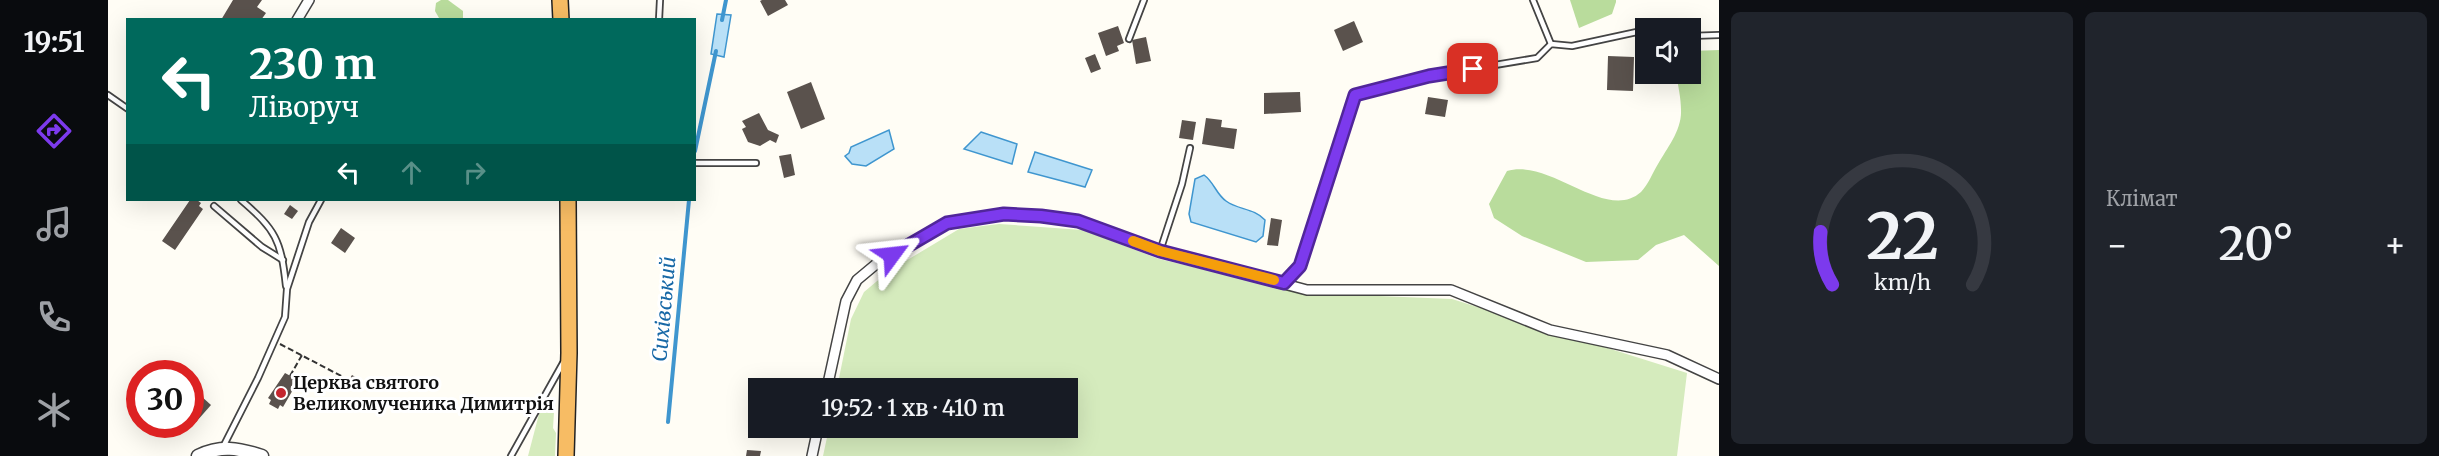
<!DOCTYPE html>
<html lang="uk">
<head>
<meta charset="utf-8">
<style>
  :root { --surface:#171b24; --page:#20242c; --text:#f1f3f6; --muted:#9ea1a6; --line:#363941; --accent:#7c3aed }
  body { margin:0; font-family:Merriweather,serif; background:var(--page); color:var(--text); height:100vh; display:flex; flex-direction:column; font-size:22px; white-space:nowrap }
  * { box-sizing:border-box; margin:0 }
  p { font-size:20px; color:var(--muted) }
  .icon { flex:none; width:33px; height:33px; fill:none; stroke:currentColor; stroke-width:2; stroke-linecap:round; stroke-linejoin:round }
  .map { position:relative; flex:1; overflow:hidden }
  .panel { display:flex; flex-direction:column; gap:12px; padding:12px; background:#0d0f14; width:720px }
  .panel>* { flex:none }
  .banner { position:absolute; left:18px; top:18px; width:570px; height:183px; border-radius:0px; box-shadow:0 6px 24px #0002; background:#00695c; color:#fff; overflow:hidden }
  .buttons { position:absolute; left:1527px; top:18px; display:grid; gap:12px }
  .buttons a { display:grid; place-items:center; width:66px; height:66px; border-radius:0px; background:var(--surface); box-shadow:0 6px 24px #0002; font-size:30px }
  .speed { position:absolute; left:18px; top:360px; display:flex; gap:12px; font-size:30px; font-weight:700; text-align:center }
  .speed>* { display:grid; place-content:center; width:78px; height:78px; border-radius:50%; background:var(--surface); box-shadow:0 6px 24px #0002; line-height:1 }
  .speed .limit { border:9px solid #d22; background:#fff; color:#111 }
  .pin { position:absolute; display:grid; place-items:center; width:51px; height:51px; color:#fff; margin:-26px; border-radius:12px; box-shadow:0 3px 9px #0006 }
  .me { position:absolute; width:66px; margin:-33px; rotate:60deg; stroke-linejoin:round; filter:drop-shadow(0 0 4px #0008) }
  .turn { display:flex; align-items:center; gap:21px; height:126px; padding:0 24px; font-size:27px }
  .turn .icon { width:78px; height:78px; stroke-width:2.5 }
  .turn b { display:block; font-size:42px; line-height:51px }
  .lanes { display:flex; align-items:center; height:57px; padding:0 24px; background:#0003; justify-content:center; gap:30px; direction:ltr }
  .lanes .off { opacity:.35 }
  .big { font-size:45px; font-weight:600; line-height:1.1 }
  .panel .card { flex:1; display:flex; flex-direction:column; justify-content:center; gap:9px; min-width:0; padding:0 21px; border-radius:9px; background:var(--page) }
  .panel .dial { align-items:center; gap:0 }
  .dial svg { height:156px; overflow:visible; fill:none; stroke:var(--line); stroke-width:7; stroke-linecap:round; text-anchor:middle }
  .dial text { fill:var(--text); stroke:none }
  .heat { display:flex; justify-content:space-between; align-items:center; font-size:33px; direction:ltr }
  .panel .tiles { flex:1; display:grid; gap:12px; grid-template-columns:repeat(2,1fr) }
  .trip { position:absolute; left:640px; top:378px; width:330px; height:60px; border-radius:0px; background:var(--surface); box-shadow:0 6px 24px #0002; font-weight:600; line-height:60px; text-align:center }
  main { display:flex; flex:1; min-height:0 }
  .tabs { display:flex; flex-direction:column; width:108px; justify-content:space-around; align-items:center; background:#090b0e; color:var(--muted) }
  .tabs .icon { width:42px; height:42px }
  .tabs .current { color:var(--accent) }
  .tabs b { font-size:27px; color:var(--text) }
  .map>svg:first-child { display:block }
  .green { fill:#d5ebbd }
  .forest { fill:#b9dc9c }
  .water { fill:#b9e0f7; stroke:#3f96cf; stroke-width:1.5 }
  .lines { fill:none; stroke-linecap:round; stroke-linejoin:round }
  .stream { stroke:#3f96cf; stroke-width:4 }
  .building { fill:#5a524d }
  .service-casing { stroke:#444; stroke-width:8 }
  .minor-casing { stroke:#444; stroke-width:12 }
  .tertiary-casing { stroke:#444; stroke-width:15 }
  .trunk-casing { stroke:#222; stroke-width:18 }
  .path { stroke:#333; stroke-width:2; stroke-dasharray:6 3; stroke-linecap:butt }
  .service { stroke:#fff; stroke-width:4.5 }
  .minor { stroke:#fff; stroke-width:9 }
  .tertiary { stroke:#fff; stroke-width:12 }
  .trunk { stroke:#f7bc64; stroke-width:15 }
  .route-casing { stroke:#51269a; stroke-width:15 }
  .route { stroke:#7c3aed; stroke-width:10 }
  .slow { stroke:#f59e0b; stroke-width:10 }
  .poi-dot { fill:#c4262e; stroke:#fff; stroke-width:2 }
  .labels { text-anchor:middle; stroke-width:6; stroke-linejoin:round; paint-order:stroke }
  .poi-label { font-size:18px; font-weight:bold; fill:#111; stroke:#fff; text-anchor:start }
  .water-label { font-size:20px; font-style:italic; fill:#1768a6; stroke:#fff }
</style>
</head>
<body>
<main>
<nav class="tabs">
<b>19:51</b>
<svg class="icon current" aria-label="directions" viewBox="0 0 24 24"><path d="M12 3l9 9-9 9-9-9zM9 14v-3h6M13 9l2 2-2 2"/></svg>
<svg class="icon" aria-label="music" viewBox="0 0 24 24"><path d="M9 18V5l10-2v13"/><circle cx="6" cy="18" r="3"/><circle cx="16" cy="16" r="3"/></svg>
<svg class="icon" aria-label="phone" viewBox="0 0 24 24"><path d="M5 4h4l2 5-3 2q2 4 5 5l2-3 5 2v4C11 20 4 13 5 4z"/></svg>
<svg class="icon" aria-label="climate" viewBox="0 0 24 24"><path d="M12 3v18M4 7l16 10M4 17L20 7"/></svg>
</nav>
<div class="map">
<svg width="1611" height="456" viewBox="0 0 1611 456">
  <rect width="100%" height="100%" fill="#fffdf5"/>
  <g class="green">
    <polygon points="891,224 975,230 1051,259 1198,293 1344,299 1579,373 1569,456 715,456 721,428 960,428 960,388 729,388 743,319 756,292 781,271 851,229"/>
    <polygon points="438,409 446,412 445,428 448,433 447,456 420,456 431,414"/>
  </g>
  <g class="forest">
    <polygon points="333,0 340,0 355,11 355,19 331,18 327,11 328,3"/>
    <polygon points="1462,0 1508,0 1508,2 1504,14 1471,28"/>
    <path d="M1611 50V266L1576 235 1548 245 1530 260 1478 262 1414 236 1386 218 1381 204 1399 171C1443 158 1498 223 1533 192 1540 185 1545 172 1550 164 1559 148 1574 130 1573 110 1573 98 1570 85 1568 74H1582L1583 51Z"/>
  </g>
  <g class="water">
    <polygon points="609,14 623,15 616,57 603,54"/>
    <polygon points="781,130 786,149 758,166 744,164 737,156 741,153 743,147"/>
    <polygon points="873,132 909,144 904,164 856,149"/>
    <polygon points="927,152 984,170 977,187 920,172"/>
    <path d="M1096 175C1106 182 1108 194 1118 201 1130 210 1146 208 1157 220L1155 236 1148 242 1083 222 1081 214 1087 179Z"/>
  </g>
  <g class="lines">
    <g class="stream">
      <polyline points="614,20 618,0"/>
      <polyline points="587,151 608,51"/>
      <polyline points="560,422 581,200"/>
    </g>
  </g>
  <g class="building">
    <polygon points="125,0 154,0 149,7 158,13 153,20 113,20"/>
    <polygon points="654,0 677,0 680,5 660,16 652,1"/>
    <polygon points="1246,21 1255,42 1235,51 1226,30"/>
    <polygon points="1010,26 1016,43 1009,46 1011,51 998,56 990,33"/>
    <polygon points="1038,37 1043,61 1028,64 1024,40"/>
    <polygon points="987,54 993,69 983,73 977,58"/>
    <polygon points="1500,56 1526,57 1525,91 1499,90"/>
    <polygon points="703,82 717,119 693,129 679,92"/>
    <polygon points="1192,92 1193,112 1156,114 1156,93"/>
    <polygon points="1320,97 1340,100 1337,117 1317,114"/>
    <polygon points="651,113 660,130 671,135 668,143 662,140 652,146 640,142 634,129 638,127 634,121"/>
    <polygon points="1098,118 1114,120 1113,127 1129,129 1126,149 1094,144"/>
    <polygon points="1074,120 1088,122 1085,140 1071,138"/>
    <polygon points="683,154 687,175 676,178 671,156"/>
    <polygon points="82,200 89,200 93,203 91,206 95,209 67,250 54,241"/>
    <polygon points="182,205 190,211 184,219 176,214"/>
    <polygon points="1163,218 1174,220 1170,246 1159,245"/>
    <polygon points="233,228 247,238 237,253 223,243"/>
    <polygon points="177,373 188,379 183,387 186,388 175,407 172,405 170,409 161,404 163,400 160,398"/>
    <polygon points="244,375 251,379 245,389 238,385"/>
    <polygon points="93,396 103,405 88,422 82,418 82,409"/>
    <polygon points="639,450 653,451 652,456 638,456"/>
  </g>
  <g class="lines">
    <g class="service-casing">
      <g id="service">
        <polyline points="1425,0 1443,44"/>
        <polyline points="551,20 552,0"/>
        <polyline points="1582,36 1611,35"/>
        <polyline points="1021,39 1036,0"/>
        <polyline points="0,95 20,109"/>
        <polyline points="586,163 648,163"/>
        <path d="M133 200C168 230 173 240 178 286"/>
        <polyline points="106,206 154,247 175,260"/>
        <polyline points="1052,251 1074,184 1082,148"/>
        <polyline points="1176,282 1192,266 1247,95 1321,76 1429,58 1443,44 1464,46 1538,30"/>
        <polyline points="115,447 150,378 177,317 179,289 201,222 213,200"/>
        <polyline points="403,456 455,363"/>
      </g>
    </g>
    <g class="minor-casing">
      <g id="minor">
        <polyline points="189,20 201,0"/>
        <polyline points="719,388 738,301 749,280 767,265 839,223 896,214 933,216 970,221 1052,251 1199,290 1343,290 1442,330 1559,355 1611,379"/>
        <polyline points="704,456 710,428"/>
      </g>
    </g>
    <g class="tertiary-casing">
      <path id="tertiary" d="M90 456C113 445 130 448 154 456"/>
    </g>
    <g class="trunk-casing">
      <g id="trunk">
        <polyline points="452,0 453,20"/>
        <polyline points="458,456 461,353 460,200"/>
      </g>
    </g>
    <g class="path">
      <polyline points="172,344 239,379"/>
      <polyline points="182,376 194,355"/>
    </g>
    <use href="#service" class="service"/>
    <use href="#minor" class="minor"/>
    <use href="#tertiary" class="tertiary"/>
    <use href="#trunk" class="trunk"/>
  </g>
  <g class="lines">
    <g class="route-casing">
      <polyline id="route" points="784,255 839,223 896,214 933,216 970,221 1052,251 1176,283 1192,266 1247,95 1321,76 1365,69"/>
    </g>
    <use href="#route" class="route"/>
    <polyline class="slow" points="1025,241 1052,251 1166,280"/>
  </g>
  <circle class="poi-dot" cx="173" cy="393" r="6"/>
  <g class="labels">
    <g class="poi-label">
      <text x="185" y="389">Церква святого<tspan x="185" dy="21">Великомученика Димитрія</tspan></text>
    </g>
    <g class="water-label">
      <text transform="translate(556 309) rotate(-85)" y="7">Сихівський</text>
    </g>
  </g>
</svg>
<div class="buttons">
<a><svg class="icon" aria-label="sound" viewBox="0 0 24 24"><path d="M4 9h4l5-4v14l-5-4H4zM17 9q2 3 0 6"/></svg></a>
</div>
<div class="speed"><div class="limit">30</div></div>
<div class="pin" style="left:1365px;top:69px;background:#d93025"><svg class="icon" aria-label="arrive" viewBox="0 0 24 24"><path d="M6 21V4h12l-3 4 3 4H6"/></svg></div>
<svg class="me" style="left:784px;top:255px" viewBox="-20 -20 40 40"><path d="M0-17L14 15 0 8-14 15z" fill="#7c3aed" stroke="#fff" stroke-width="4"/></svg>
<div class="trip">19:52 · 1 хв · 410 m</div>
<div class="banner">
<div class="turn"><svg class="icon" aria-label="left" viewBox="0 0 24 24"><path d="M17 20v-9H6M10 6l-5 5 5 5"/></svg><div><b>230 m</b>Ліворуч</div></div>
<div class="lanes"><svg class="icon" aria-label="left" viewBox="0 0 24 24"><path d="M17 20v-9H6M10 6l-5 5 5 5"/></svg><svg class="icon off" aria-label="ahead" viewBox="0 0 24 24"><path d="M12 20V5M6 11l6-6 6 6"/></svg><svg class="icon off" aria-label="right" viewBox="0 0 24 24"><path d="M7 20v-9h11M14 6l5 5-5 5"/></svg></div>
</div>
</div>
<section class="panel">
<div class="tiles">
<div class="card dial"><svg viewBox="0 0 100 80">
<path d="M14 69A42 42 0 1 1 86 69"/>
<path d="M14 69A42 42 0 0 1 8 42" stroke="#7c3aed"/>
<text x="50" y="56" font-size="32" font-weight="700">22</text>
<text x="50" y="72" font-size="11">km/h</text>
</svg></div>
<div class="card"><p>Клімат</p>
<div class="heat"><a>−</a><b class="big">20°</b><a>+</a></div>
</div>
</div>
</section>
</main>
</body>
</html>
